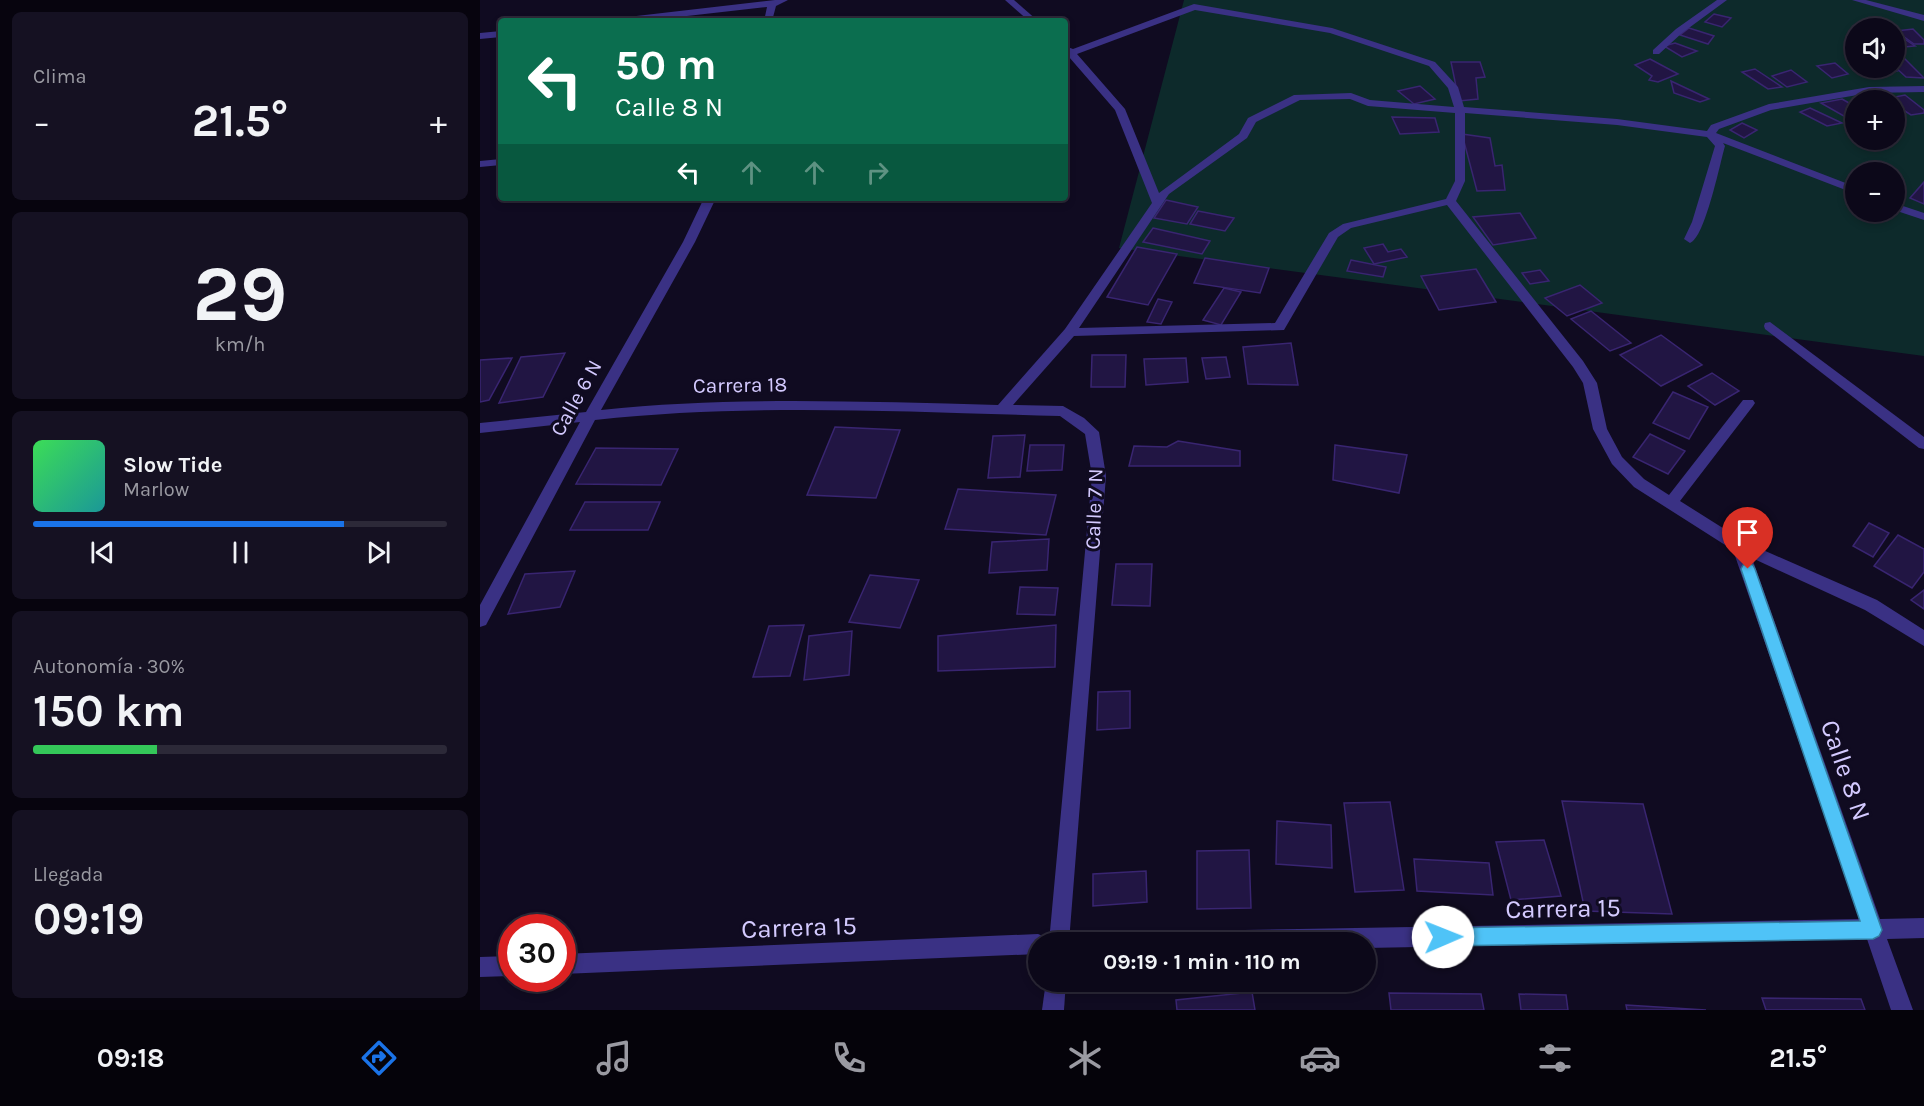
<!DOCTYPE html>
<html lang="es">
<head>
<meta charset="utf-8">
<style>
  :root { --surface:#0c0819; --page:#151122; --text:#f1f3f6; --muted:#9a9aa2; --line:#2c2938; --accent:#1a73e8 }
  body { margin:0; font-family:Karla,sans-serif; background:var(--page); color:var(--text); height:100vh; display:flex; flex-direction:column; font-size:22px; white-space:nowrap }
  * { box-sizing:border-box; margin:0 }
  p { font-size:20px; color:var(--muted) }
  .icon { flex:none; width:33px; height:33px; fill:none; stroke:currentColor; stroke-width:2; stroke-linecap:round; stroke-linejoin:round }
  .map { position:relative; flex:1; overflow:hidden }
  .details { display:flex; flex-direction:column; gap:12px; padding:12px; background:#07040e; width:480px }
  .details>* { flex:none }
  .banner { position:absolute; left:18px; top:18px; width:570px; height:183px; border-radius:6px; box-shadow:0 3px 9px #0003,0 0 0 2px var(--line); background:#0b6e4f; color:#fff; overflow:hidden }
  .controls { position:absolute; left:1365px; top:18px; display:grid; gap:12px }
  .controls a { display:grid; place-items:center; width:60px; height:60px; border-radius:50%; background:var(--surface); box-shadow:0 3px 9px #0003,0 0 0 2px var(--line); font-size:30px }
  .speed { position:absolute; left:18px; top:914px; display:flex; gap:12px; font-size:30px; font-weight:700; text-align:center }
  .speed>* { display:grid; place-content:center; width:78px; height:78px; border-radius:50%; background:var(--surface); box-shadow:0 3px 9px #0003,0 0 0 2px var(--line); line-height:1 }
  .speed .limit { border:9px solid #d22; background:#fff; color:#111 }
  .pin { position:absolute; display:grid; place-items:center; width:51px; height:51px; color:#fff; margin:-62px -26px; border-radius:50% 50% 50% 0; rotate:-45deg; box-shadow:0 0 6px #0007 }
  .pin .icon { rotate:45deg }
  .me { position:absolute; width:66px; margin:-33px; rotate:89deg; stroke-linejoin:round; filter:drop-shadow(0 0 4px #0008) }
  .turn { display:flex; align-items:center; gap:21px; height:126px; padding:0 18px; font-size:27px }
  .turn .icon { width:78px; height:78px; stroke-width:2.5 }
  .turn b { display:block; font-size:42px; line-height:51px }
  .lanes { display:flex; align-items:center; height:57px; padding:0 18px; background:#0003; justify-content:center; gap:30px; direction:ltr }
  .lanes .off { opacity:.35 }
  .big { font-size:45px; font-weight:700; line-height:1.1 }
  .details .widget { flex:1; display:flex; flex-direction:column; justify-content:center; gap:9px; min-width:0; padding:0 21px; border-radius:9px; background:var(--page) }
  .details .dial { align-items:center; gap:0 }
  .dial b { font-size:78px; line-height:1 }
  .song { display:flex; align-items:center; gap:18px }
  .cover { width:72px; height:72px; border-radius:9px; background:linear-gradient(135deg,hsl(130 70% 55%),hsl(180 70% 35%)) }
  .played { height:6px; border-radius:3px; background:linear-gradient(90deg,var(--accent) 75%,var(--line) 75%) }
  .keys { display:flex; justify-content:space-around; direction:ltr }
  .heat { display:flex; justify-content:space-between; align-items:center; font-size:33px; direction:ltr }
  .charge { height:9px; border-radius:4px; background:linear-gradient(90deg,#34c759 30%,var(--line) 0) }
  .trip { position:absolute; left:548px; top:932px; width:348px; height:60px; border-radius:30px; background:var(--surface); box-shadow:0 3px 9px #0003,0 0 0 2px var(--line); font-weight:700; line-height:60px; text-align:center }
  .tabs { display:flex; height:96px; justify-content:space-around; align-items:center; background:#05030a; color:var(--muted) }
  .tabs .icon { width:42px; height:42px }
  .tabs .current { color:var(--accent) }
  .tabs b { font-size:27px; color:var(--text) }
  main { display:flex; flex:1; min-height:0 }
  .map>svg:first-child { display:block }
  .green { fill:#0d2a2b; fill-rule:evenodd }
  .building { fill:#211543; stroke:#392571; stroke-width:1.5 }
  .lines { fill:none; stroke-linecap:round; stroke-linejoin:round }
  .minor { fill:#3a3184; fill-rule:evenodd }
  .route { fill:#4fc3f7; stroke:#337fa1; stroke-width:1.5 }
  .labels { text-anchor:middle; stroke-width:6; stroke-linejoin:round; paint-order:stroke }
  .street-label { font-size:21px; fill:#d4caff; stroke:#100b21 }
  .near-street-label { font-size:26px; fill:#d4caff; stroke:#100b21 }
</style>
</head>
<body>
<main>
<section class="details">
<div class="widget"><p>Clima</p>
<div class="heat"><a>−</a><b class="big">21.5°</b><a>+</a></div>
</div>
<div class="widget dial"><b>29</b><p>km/h</p></div>
<div class="widget">
<div class="song"><i class="cover"></i><div><b>Slow Tide</b><p>Marlow</p></div></div>
<div class="played"></div>
<div class="keys"><svg class="icon" aria-label="previous" viewBox="0 0 24 24"><path d="M18 5L8 12l10 7zM5 5v14"/></svg><svg class="icon" aria-label="pause" viewBox="0 0 24 24"><path d="M8 5v14M16 5v14"/></svg><svg class="icon" aria-label="next" viewBox="0 0 24 24"><path d="M6 5l10 7-10 7zM19 5v14"/></svg></div>
</div>
<div class="widget"><p>Autonomía · 30%</p><b class="big">150 km</b><div class="charge"></div></div>
<div class="widget"><p>Llegada</p><b class="big">09:19</b></div>
</section>
<div class="map">
<svg width="1444" height="1010" viewBox="0 0 1444 1010">
  <rect width="100%" height="100%" fill="#100b21"/>
  <path class="green" d="M704 0H1444V356L639 248ZM1376 28H1414V68H1376ZM1376 100H1414V140H1376ZM1376 172H1414V212H1376Z"/>
  <g class="building">
    <polygon points="1234,14 1251,18 1242,27 1225,22"/>
    <polygon points="1209,28 1234,36 1228,44 1200,35"/>
    <polygon points="1433,29 1444,40 1444,44 1434,44 1416,31"/>
    <polygon points="1414,32 1435,46 1414,48"/>
    <polygon points="1195,43 1217,51 1202,57 1184,46"/>
    <polygon points="1414,56 1422,56 1444,78 1426,77 1414,66"/>
    <polygon points="1170,59 1198,74 1178,82 1169,80 1172,76 1155,65"/>
    <polygon points="971,62 1000,62 1005,77 996,78 998,99 979,101"/>
    <polygon points="1355,63 1368,74 1352,78 1337,66"/>
    <polygon points="1394,68 1412,68 1417,71 1402,75"/>
    <polygon points="1275,69 1302,87 1288,89 1262,72"/>
    <polygon points="1311,70 1327,82 1307,87 1292,76"/>
    <polygon points="1191,81 1229,99 1220,102 1194,93"/>
    <polygon points="940,86 955,99 934,104 918,91"/>
    <polygon points="1425,95 1444,110 1444,113 1431,115 1414,104 1414,100 1405,99"/>
    <polygon points="1362,99 1376,107 1376,117 1369,119 1341,103"/>
    <polygon points="1330,108 1362,123 1347,126 1320,112"/>
    <polygon points="912,117 955,118 959,132 920,134"/>
    <polygon points="1262,123 1277,130 1264,138 1250,130"/>
    <polygon points="982,134 1010,138 1015,166 1022,165 1025,190 997,191"/>
    <polygon points="1444,182 1444,204 1430,198"/>
    <polygon points="686,200 718,207 707,224 674,218"/>
    <polygon points="718,211 754,218 745,231 710,224"/>
    <polygon points="1040,213 1056,238 1013,245 993,217"/>
    <polygon points="673,228 730,241 722,254 663,242"/>
    <polygon points="903,244 908,252 921,249 927,257 894,264 884,248"/>
    <polygon points="657,247 697,254 668,305 627,297"/>
    <polygon points="725,258 789,268 780,293 714,283"/>
    <polygon points="871,260 906,267 903,277 867,271"/>
    <polygon points="996,269 1016,302 959,310 941,276"/>
    <polygon points="1060,270 1069,281 1050,284 1042,273"/>
    <polygon points="1100,285 1122,303 1087,316 1065,298"/>
    <polygon points="744,288 761,292 741,325 723,320"/>
    <polygon points="678,299 692,302 681,324 667,322"/>
    <polygon points="1111,311 1151,343 1130,351 1091,319"/>
    <polygon points="1181,335 1222,365 1181,386 1140,355"/>
    <polygon points="811,343 818,385 768,384 763,347"/>
    <polygon points="85,353 63,397 19,403 41,357"/>
    <polygon points="612,355 646,355 645,387 611,387"/>
    <polygon points="746,357 750,377 726,379 722,358"/>
    <polygon points="32,358 9,400 0,402 0,360"/>
    <polygon points="706,358 708,382 666,385 664,359"/>
    <polygon points="1232,373 1259,391 1235,405 1208,386"/>
    <polygon points="1193,392 1228,407 1209,439 1173,423"/>
    <polygon points="355,427 420,430 396,498 327,495"/>
    <polygon points="1170,434 1205,451 1188,474 1153,457"/>
    <polygon points="545,435 540,477 508,478 513,436"/>
    <polygon points="698,441 760,451 760,466 649,466 654,446 687,447"/>
    <polygon points="550,445 584,445 582,470 547,471"/>
    <polygon points="855,445 927,455 919,493 853,480"/>
    <polygon points="116,448 198,449 181,485 96,484"/>
    <polygon points="478,489 576,495 566,535 465,529"/>
    <polygon points="105,502 180,502 168,530 90,530"/>
    <polygon points="1389,523 1409,533 1393,557 1373,546"/>
    <polygon points="1418,535 1444,549 1444,572 1432,588 1394,566"/>
    <polygon points="569,539 567,570 509,573 512,542"/>
    <polygon points="636,564 672,564 670,606 632,605"/>
    <polygon points="95,571 80,607 28,614 45,574"/>
    <polygon points="390,575 439,580 420,628 369,622"/>
    <polygon points="540,587 578,588 575,615 537,614"/>
    <polygon points="1444,590 1444,609 1431,600"/>
    <polygon points="324,625 310,676 273,677 289,626"/>
    <polygon points="576,625 575,667 458,671 458,636"/>
    <polygon points="372,631 369,675 324,680 329,636"/>
    <polygon points="650,691 650,728 617,730 618,692"/>
    <polygon points="1082,801 1163,804 1192,914 1105,911"/>
    <polygon points="910,802 924,890 875,892 864,803"/>
    <polygon points="797,821 851,825 852,868 796,864"/>
    <polygon points="1064,840 1081,896 1031,900 1016,842"/>
    <polygon points="769,850 771,908 717,909 717,851"/>
    <polygon points="934,859 1009,863 1013,895 937,891"/>
    <polygon points="666,871 667,902 613,906 613,874"/>
    <polygon points="772,992 775,1010 697,1010 696,1000"/>
    <polygon points="909,993 1001,994 1004,1010 911,1010"/>
    <polygon points="1039,994 1086,995 1088,1010 1041,1010"/>
    <polygon points="1282,998 1381,999 1385,1010 1286,1010"/>
    <polygon points="1146,1005 1226,1010 1147,1010"/>
  </g>
  <g class="lines">
    <g class="minor">
      <polygon points="295,0 308,0 296,6 292,21 284,21 287,7 163,21 135,21 139,18"/>
      <polygon points="525,0 534,0 558,21 549,21"/>
      <polygon points="1237,0 1247,0 1202,33 1179,54 1173,54 1173,50 1196,29"/>
      <polygon points="1372,0 1386,0 1444,15 1444,21"/>
      <path d="M714 4 852 28 955 62 978 87 984 107 1137 119 1227 131 1231 125 1289 104 1389 87 1444 86V92L1389 93 1291 110 1239 129 1236 133 1376 187V194L1243 143 1245 146C1240 163 1225 238 1210 243L1204 239 1212 222 1235 146 1227 137 1137 125 985 113V181L976 201 1103 361 1117 383 1127 429 1142 457 1164 479 1189 495 1263 400H1273L1275 403 1273 406 1200 501 1265 542 1397 600 1444 630V646L1385 610 1272 558 1400 919 1444 918V938L1407 939 1433 1010H1411L1387 939 885 948V942H642L645 935 652 932 1380 919 1253 550 1154 487 1132 464 1113 429 1103 383 1093 367 967 205 871 228 858 237 804 330 594 336 533 405 583 406 604 418 619 432 626 476 589 942H569L612 476 605 434 580 416C425 412 270 403 115 420L6 625 0 627V605L100 422 0 433V423L106 412 203 242 224 198H236L215 242 121 410C253 396 385 402 518 405L585 329 672 203 635 110 589 57 585 58V46L593 49ZM715 10 850 33 949 66 968 88 974 107 890 100 871 93 814 95 768 118 759 134 679 193 645 109 597 54ZM870 99 888 106 975 113V181L966 199 863 224 849 233 795 323 599 328 689 194 767 138 776 122 820 100Z"/>
      <polygon points="21,31 21,37 0,39 0,33"/>
      <polygon points="21,159 21,165 0,167 0,161"/>
      <polygon points="1414,203 1444,213 1444,220 1414,210"/>
      <polygon points="1290,322 1444,437 1444,449 1439,448 1285,329 1284,326 1285,323"/>
      <polygon points="558,934 565,937 567,942 558,942 558,954 82,974 82,954"/>
      <polygon points="32,956 32,976 0,977 0,957"/>
      <polygon points="566,981 586,981 584,1010 562,1010"/>
    </g>
  </g>
  <polygon class="route" points="1268,563 1273,565 1275,569 1402,930 1399,936 1393,939 963,946 956,943 953,937 956,930 963,928 1380,921 1261,569 1263,565"/>
  <g class="labels">
    <g class="street-label">
      <text transform="translate(260 385) rotate(-1)" y="7">Carrera 18</text>
      <text transform="translate(96 398) rotate(-61)" y="7">Calle 6 N</text>
      <text transform="translate(614 509) rotate(-88)" y="7">Calle 7 N</text>
    </g>
    <g class="near-street-label">
      <text transform="translate(1366 770) rotate(71)" y="9">Calle 8 N</text>
      <text transform="translate(1083 908) rotate(-1)" y="9">Carrera 15</text>
      <text transform="translate(319 927) rotate(-2)" y="9">Carrera 15</text>
    </g>
  </g>
</svg>
<div class="controls">
<a><svg class="icon" aria-label="sound" viewBox="0 0 24 24"><path d="M4 9h4l5-4v14l-5-4H4zM17 9q2 3 0 6"/></svg></a>
<a>+</a>
<a>−</a>
</div>
<div class="speed"><div class="limit">30</div></div>
<div class="pin" style="left:1268px;top:569px;background:#d93025"><svg class="icon" aria-label="arrive" viewBox="0 0 24 24"><path d="M6 21V4h12l-3 4 3 4H6"/></svg></div>
<svg class="me" style="left:963px;top:937px" viewBox="-20 -20 40 40"><circle r="19" fill="#fff"/><path d="M0-13L10 11 0 6-10 11z" fill="#4fc3f7"/></svg>
<div class="trip">09:19 · 1 min · 110 m</div>
<div class="banner">
<div class="turn"><svg class="icon" aria-label="left" viewBox="0 0 24 24"><path d="M17 20v-9H6M10 6l-5 5 5 5"/></svg><div><b>50 m</b>Calle 8 N</div></div>
<div class="lanes"><svg class="icon" aria-label="left" viewBox="0 0 24 24"><path d="M17 20v-9H6M10 6l-5 5 5 5"/></svg><svg class="icon off" aria-label="ahead" viewBox="0 0 24 24"><path d="M12 20V5M6 11l6-6 6 6"/></svg><svg class="icon off" aria-label="ahead" viewBox="0 0 24 24"><path d="M12 20V5M6 11l6-6 6 6"/></svg><svg class="icon off" aria-label="right" viewBox="0 0 24 24"><path d="M7 20v-9h11M14 6l5 5-5 5"/></svg></div>
</div>
</div>
</main>
<nav class="tabs">
<b>09:18</b>
<svg class="icon current" aria-label="directions" viewBox="0 0 24 24"><path d="M12 3l9 9-9 9-9-9zM9 14v-3h6M13 9l2 2-2 2"/></svg>
<svg class="icon" aria-label="music" viewBox="0 0 24 24"><path d="M9 18V5l10-2v13"/><circle cx="6" cy="18" r="3"/><circle cx="16" cy="16" r="3"/></svg>
<svg class="icon" aria-label="phone" viewBox="0 0 24 24"><path d="M5 4h4l2 5-3 2q2 4 5 5l2-3 5 2v4C11 20 4 13 5 4z"/></svg>
<svg class="icon" aria-label="climate" viewBox="0 0 24 24"><path d="M12 3v18M4 7l16 10M4 17L20 7"/></svg>
<svg class="icon" aria-label="car" viewBox="0 0 24 24"><path d="M5 17H2v-5l4-1 3-4h7l3 4 3 1v5h-3M9 17h6M6 11h13"/><circle cx="7" cy="17" r="2"/><circle cx="17" cy="17" r="2"/></svg>
<svg class="icon" aria-label="filters" viewBox="0 0 24 24"><path d="M4 7h16M4 17h16"/><circle cx="9" cy="7" r="2"/><circle cx="15" cy="17" r="2"/></svg>
<b>21.5°</b>
</nav>
</body>
</html>
